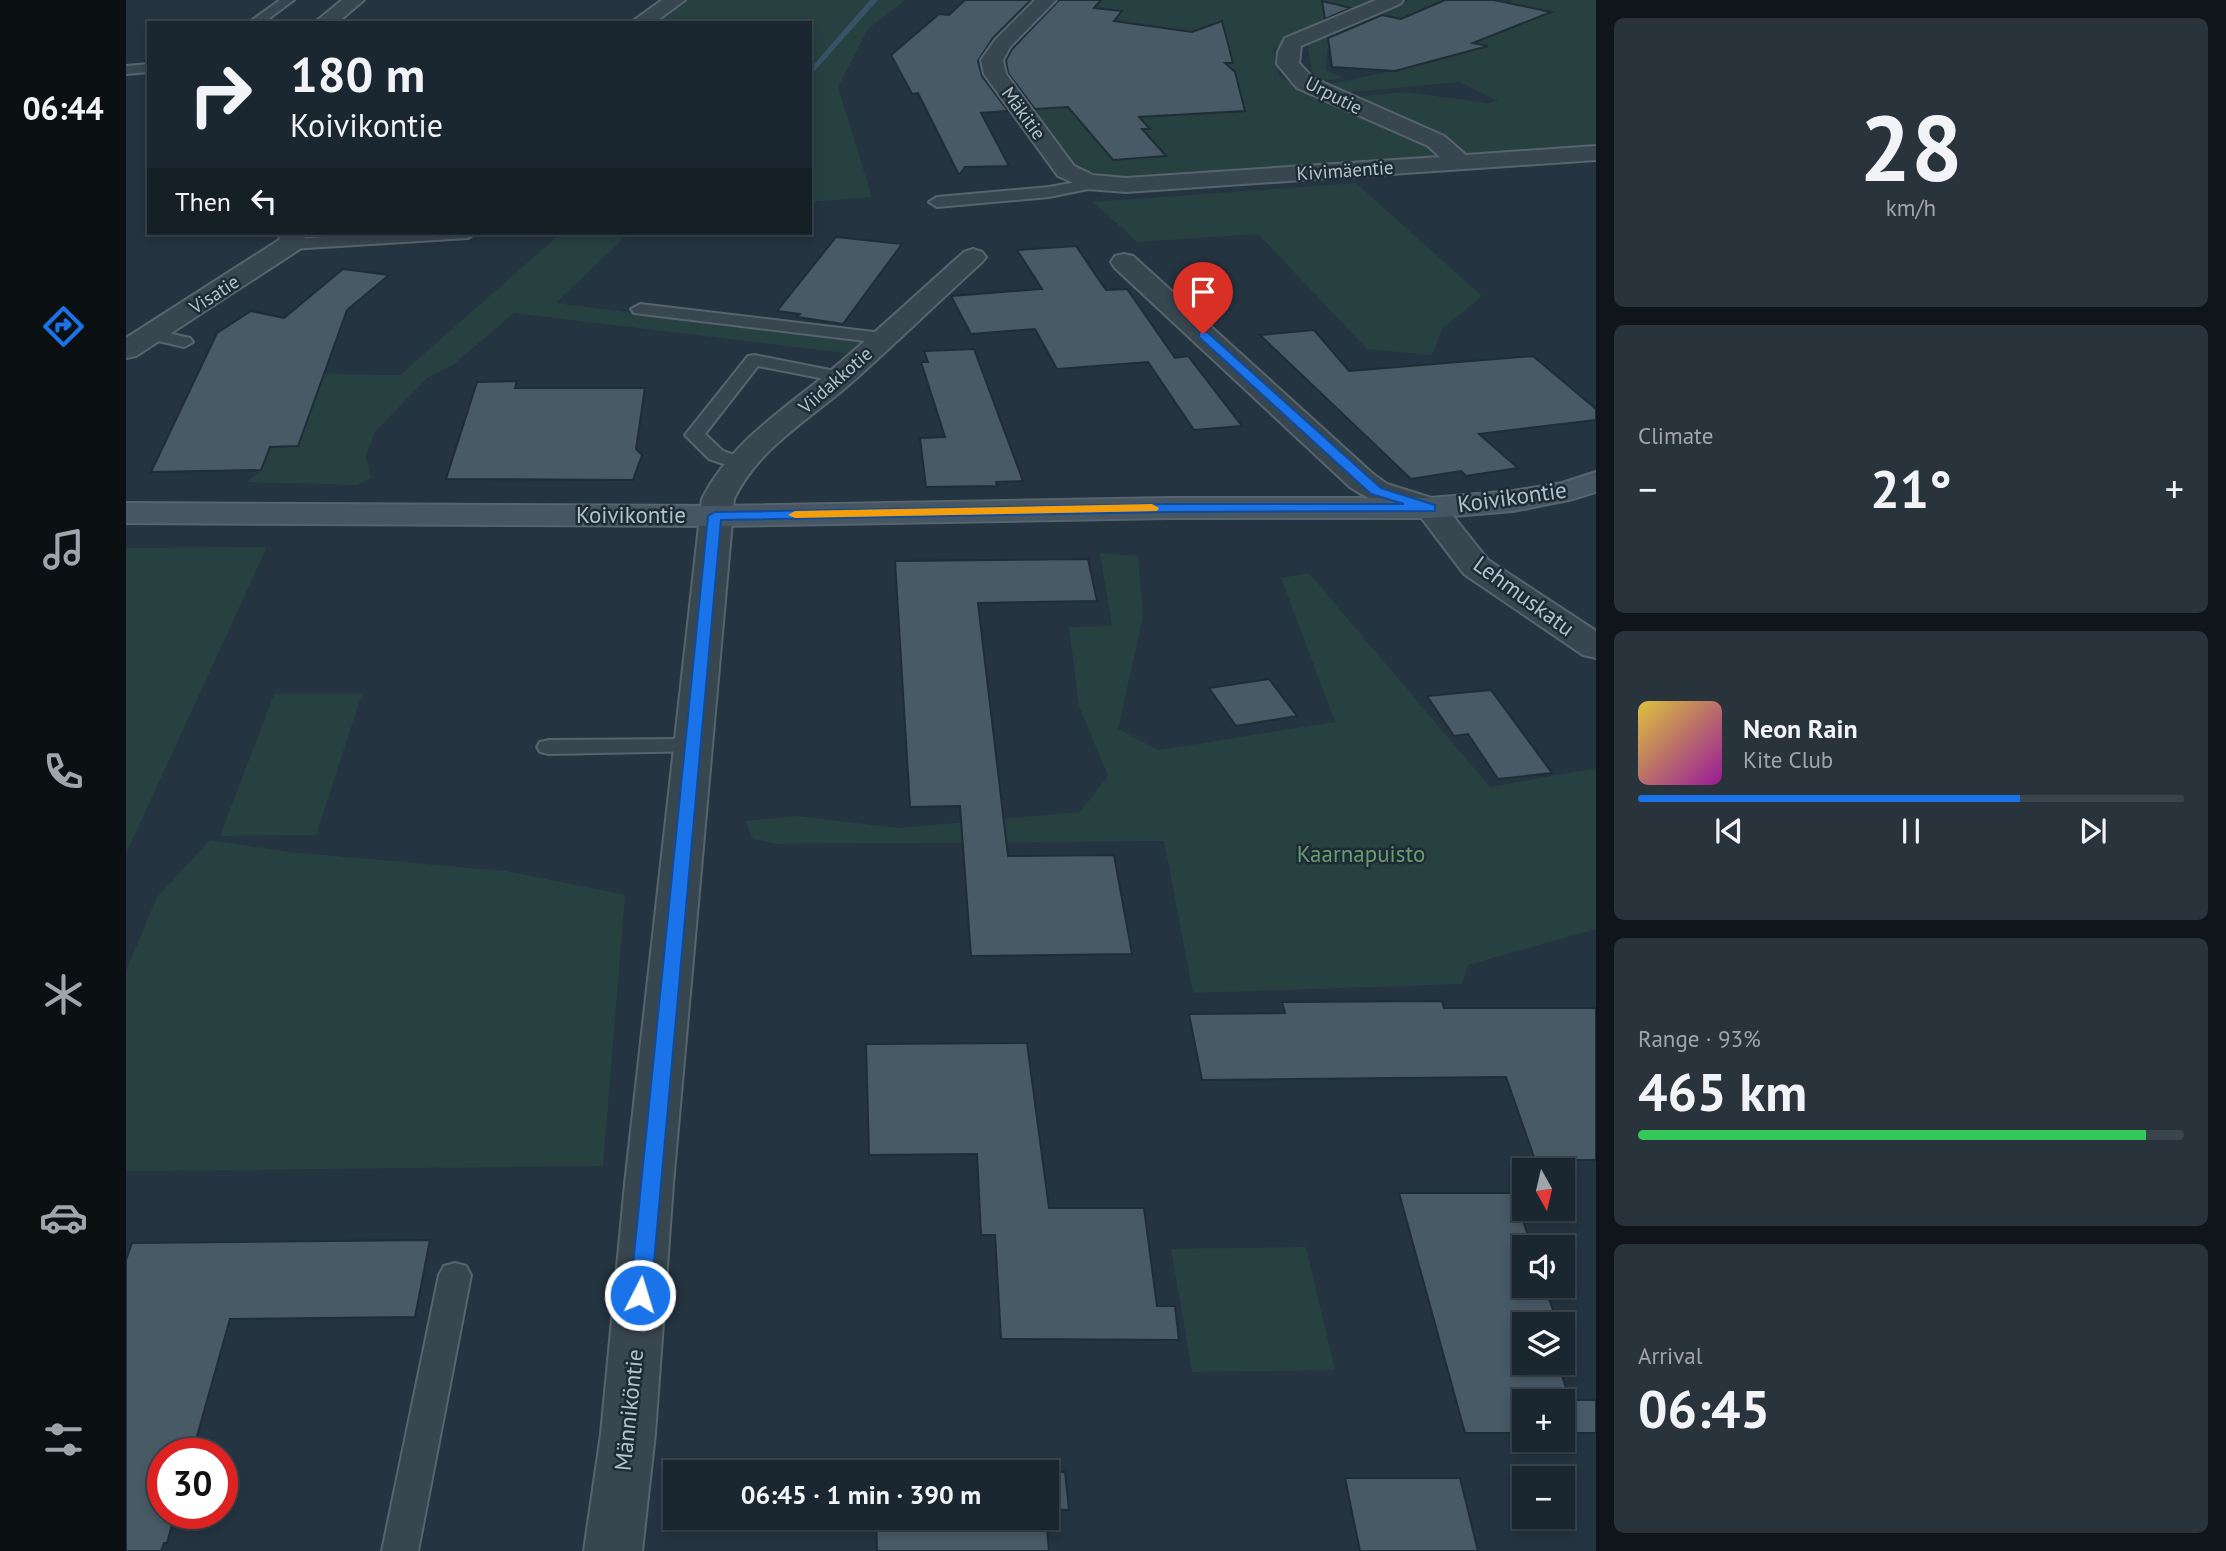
<!DOCTYPE html>
<html lang="en">
<head>
<meta charset="utf-8">
<style>
  :root { --surface:#1b2730; --page:#28333c; --text:#f1f3f6; --muted:#a0a5ab; --line:#39444c; --accent:#1a73e8 }
  body { margin:0; font-family:"PT Sans",sans-serif; background:var(--page); color:var(--text); height:100vh; display:flex; flex-direction:column; font-size:26px; white-space:nowrap }
  * { box-sizing:border-box; margin:0 }
  p { font-size:23px; color:var(--muted) }
  .icon { flex:none; width:38px; height:38px; fill:none; stroke:currentColor; stroke-width:2; stroke-linecap:round; stroke-linejoin:round }
  .map { position:relative; flex:1; overflow:hidden }
  .side { display:flex; flex-direction:column; gap:18px; padding:18px; background:#0f151a; width:630px }
  .side>* { flex:none }
  .banner { position:absolute; left:21px; top:21px; width:665px; height:214px; border-radius:0px; box-shadow:0 4px 10px #0003,0 0 0 2px var(--line); background:#1b2730; color:var(--text); overflow:hidden }
  .needle { width:46px; rotate:172deg }
  .controls { position:absolute; left:1386px; top:1158px; display:grid; gap:14px }
  .controls a { display:grid; place-items:center; width:63px; height:63px; border-radius:0px; background:var(--surface); box-shadow:0 4px 10px #0003,0 0 0 2px var(--line); font-size:35px }
  .speed { position:absolute; left:21px; top:1438px; display:flex; gap:14px; font-size:35px; font-weight:700; text-align:center }
  .speed>* { display:grid; place-content:center; width:91px; height:91px; border-radius:50%; background:var(--surface); box-shadow:0 4px 10px #0003,0 0 0 2px var(--line); line-height:1 }
  .speed .limit { border:10px solid #d22; background:#fff; color:#111 }
  .pin { position:absolute; display:grid; place-items:center; width:60px; height:60px; color:#fff; margin:-72px -30px; border-radius:50% 50% 50% 0; rotate:-45deg; box-shadow:0 0 7px #0007 }
  .pin .icon { rotate:45deg }
  .me { position:absolute; width:77px; margin:-38px; rotate:5deg; stroke-linejoin:round; filter:drop-shadow(0 0 5px #0008) }
  .turn { display:flex; align-items:center; gap:24px; height:147px; padding:0 28px; font-size:32px }
  .turn .icon { width:91px; height:91px; stroke-width:2.5 }
  .turn b { display:block; font-size:49px; line-height:60px }
  .then { display:flex; align-items:center; height:66px; padding:0 28px; background:#0003; gap:14px; font-size:26px }
  .big { font-size:52px; font-weight:700; line-height:1.1 }
  .side .widget { flex:1; display:flex; flex-direction:column; justify-content:center; gap:10px; min-width:0; padding:0 24px; border-radius:10px; background:var(--page) }
  .side .dial { align-items:center; gap:0 }
  .dial b { font-size:91px; line-height:1 }
  .song { display:flex; align-items:center; gap:21px }
  .cover { width:84px; height:84px; border-radius:10px; background:linear-gradient(135deg,hsl(50 70% 55%),hsl(300 70% 35%)) }
  .played { height:7px; border-radius:4px; background:linear-gradient(90deg,var(--accent) 70%,var(--line) 70%) }
  .keys { display:flex; justify-content:space-around; direction:ltr }
  .heat { display:flex; justify-content:space-between; align-items:center; font-size:38px; direction:ltr }
  .charge { height:10px; border-radius:5px; background:linear-gradient(90deg,#34c759 93%,var(--line) 0) }
  .trip { position:absolute; left:537px; top:1460px; width:396px; height:70px; border-radius:0px; background:var(--surface); box-shadow:0 4px 10px #0003,0 0 0 2px var(--line); font-weight:700; line-height:70px; text-align:center }
  main { display:flex; flex:1; min-height:0 }
  .menu { display:flex; flex-direction:column; width:126px; justify-content:space-around; align-items:center; background:#0b1013; color:var(--muted) }
  .menu .icon { width:49px; height:49px }
  .menu .current { color:var(--accent) }
  .menu b { font-size:32px; color:var(--text) }
  .map>svg:first-child { display:block }
  .green { fill:#264140 }
  .lines { fill:none; stroke-linecap:round; stroke-linejoin:round }
  .stream { fill:#375368; fill-rule:evenodd }
  .building { fill:#485a66; stroke:#1f2d37; stroke-width:2 }
  .service-casing { stroke:#56646e; stroke-width:4 }
  .minor-casing { stroke:#56646e; stroke-width:4 }
  .tertiary-casing { stroke:#56646e; stroke-width:4 }
  .secondary-casing { stroke:#56646e; stroke-width:4 }
  .service { fill:#384650; fill-rule:evenodd }
  .minor { fill:#384650; fill-rule:evenodd }
  .tertiary { fill:#384650; fill-rule:evenodd }
  .secondary { fill:#465663; fill-rule:evenodd }
  .route { fill:#1a73e8; stroke:#114b97; stroke-width:2 }
  .slow { fill:#f59e0b }
  .labels { text-anchor:middle; stroke-width:5; stroke-linejoin:round; paint-order:stroke }
  .far-street-label { font-size:19px; fill:#b5c1cb; stroke:#1d2b35 }
  .street-label { font-size:23px; fill:#b5c1cb; stroke:#1d2b35 }
  .park-label { font-size:23px; fill:#6b9c6e; stroke:#1d2b35 }
</style>
</head>
<body>
<main>
<nav class="menu">
<b>06:44</b>
<svg class="icon current" aria-label="directions" viewBox="0 0 24 24"><path d="M12 3l9 9-9 9-9-9zM9 14v-3h6M13 9l2 2-2 2"/></svg>
<svg class="icon" aria-label="music" viewBox="0 0 24 24"><path d="M9 18V5l10-2v13"/><circle cx="6" cy="18" r="3"/><circle cx="16" cy="16" r="3"/></svg>
<svg class="icon" aria-label="phone" viewBox="0 0 24 24"><path d="M5 4h4l2 5-3 2q2 4 5 5l2-3 5 2v4C11 20 4 13 5 4z"/></svg>
<svg class="icon" aria-label="climate" viewBox="0 0 24 24"><path d="M12 3v18M4 7l16 10M4 17L20 7"/></svg>
<svg class="icon" aria-label="car" viewBox="0 0 24 24"><path d="M5 17H2v-5l4-1 3-4h7l3 4 3 1v5h-3M9 17h6M6 11h13"/><circle cx="7" cy="17" r="2"/><circle cx="17" cy="17" r="2"/></svg>
<svg class="icon" aria-label="filters" viewBox="0 0 24 24"><path d="M4 7h16M4 17h16"/><circle cx="9" cy="7" r="2"/><circle cx="15" cy="17" r="2"/></svg>
</nav>
<div class="map">
<svg width="1470" height="1551" viewBox="0 0 1470 1551">
  <rect width="100%" height="100%" fill="#243440"/>
  <g class="green">
    <polygon points="562,0 779,0 742,29 712,87 746,197 684,202 684,23 527,23"/>
    <polygon points="938,0 1259,0 1147,49 1154,77 1201,100 1279,92 1362,103 1372,101 1333,82 1216,93 1203,84 1294,65 1249,51 1201,49 1200,70 1218,78 1195,81 1187,74 1181,43 1284,0 1354,0 1374,9 1386,3 1384,0 1470,0 1470,146 999,179 949,168 884,76 894,47"/>
    <polygon points="1230,183 1356,296 1316,329 1306,355 1241,349 1132,234 1011,242 967,202"/>
    <polygon points="447,233 503,233 430,303 741,343 727,354 388,313 328,364 302,377 249,432 240,456 245,478 231,485 121,482 135,470 144,447 172,446 194,385 115,373 274,375 434,234"/>
    <polygon points="141,547 0,854 0,548"/>
    <polygon points="974,553 1012,556 1017,616 992,729 1033,750 1209,722 1155,578 1183,573 1364,787 1470,768 1470,929 1342,965 1336,984 1067,993 1038,841 652,844 627,839 619,821 672,816 772,828 954,812 982,776 953,706 943,627 986,626"/>
    <polygon points="148,694 236,694 190,835 94,836"/>
    <polygon points="84,840 163,852 380,871 499,895 477,1166 0,1171 0,971 31,897"/>
    <polygon points="1180,1247 1209,1370 1066,1372 1045,1249"/>
  </g>
  <g class="lines">
    <polygon class="stream" points="744,0 752,0 684,76 684,69"/>
  </g>
  <g class="building">
    <polygon points="839,0 905,0 867,38 852,61 856,76 882,111 855,113 883,166 839,167 833,175 792,93 786,94 765,55 813,14 823,15"/>
    <polygon points="933,0 975,0 968,8 996,11 988,21 1066,32 1096,21 1107,63 1099,63 1109,72 1119,111 1013,117 1024,129 1016,129 1040,156 987,160 942,107 909,109 882,73 880,60 886,49"/>
    <polygon points="1319,0 1368,0 1425,12 1347,43 1362,46 1269,71 1206,67 1202,38 1256,15 1275,19"/>
    <polygon points="1196,1 1225,8 1199,19"/>
    <polygon points="710,237 776,244 717,324 671,317 674,314 651,311"/>
    <polygon points="950,246 980,290 1001,289 1049,358 1062,356 1116,426 1068,430 1022,362 931,369 909,329 845,334 825,296 916,289 891,250"/>
    <polygon points="217,269 263,275 221,310 172,446 144,447 135,470 25,472 91,333 125,311 158,318"/>
    <polygon points="1188,330 1223,371 1407,356 1470,409 1470,420 1353,434 1392,468 1340,476 1335,471 1285,479 1134,335"/>
    <polygon points="848,349 897,481 870,482 871,486 800,487 794,438 819,437 795,362 802,362 798,351"/>
    <polygon points="391,381 389,388 519,388 510,449 516,455 507,480 320,479 351,382"/>
    <polygon points="962,559 971,601 852,603 882,856 988,855 1006,954 845,956 834,806 784,807 769,561"/>
    <polygon points="1143,679 1171,716 1110,726 1083,688"/>
    <polygon points="1365,690 1426,773 1372,779 1342,734 1328,736 1301,696"/>
    <polygon points="1316,1001 1318,1008 1470,1008 1470,1160 1409,1160 1380,1077 1076,1080 1063,1014 1159,1013 1156,1002"/>
    <polygon points="901,1043 923,1208 1018,1208 1031,1306 1049,1306 1053,1340 875,1339 869,1235 855,1235 851,1154 743,1155 740,1044"/>
    <polygon points="1273,1193 1388,1193 1406,1248 1398,1248 1398,1286 1419,1286 1432,1325 1398,1325 1398,1363 1432,1363 1444,1400 1470,1400 1470,1433 1437,1433 1437,1402 1398,1402 1398,1433 1339,1433"/>
    <polygon points="304,1240 289,1317 104,1319 66,1454 37,1454 37,1514 49,1514 41,1543 38,1543 35,1551 0,1551 0,1260 6,1243"/>
    <polygon points="852,1472 939,1472 943,1510 920,1509 920,1472"/>
    <polygon points="1219,1478 1334,1478 1352,1551 1234,1551"/>
    <polygon points="750,1517 920,1517 923,1551 751,1551"/>
  </g>
  <g class="lines">
    <g class="service-casing">
      <g id="service">
        <polygon points="154,0 168,0 137,23 122,23"/>
        <polygon points="23,64 23,72 0,74 0,66"/>
        <polygon points="967,179 975,184 972,187 923,197 811,207 803,202 811,197 923,187"/>
        <polygon points="268,233 350,233 342,238 165,249 157,244 165,239"/>
        <polygon points="514,304 756,333 765,338 756,343 508,313 505,309"/>
        <polygon points="25,329 64,338 67,342 58,347 19,338 16,334 19,330"/>
        <polygon points="628,355 714,372 723,377 714,382 632,366 579,434 597,451 622,460 625,464 615,470 583,459 559,435 622,356"/>
        <polygon points="566,739 575,741 578,746 575,751 423,754 414,752 411,747 414,742 423,740"/>
        <polygon points="329,1263 340,1266 345,1275 292,1551 256,1551 313,1275 318,1266"/>
      </g>
    </g>
    <g class="minor-casing">
      <g id="minor">
        <polygon points="216,0 238,0 211,23 188,23"/>
        <polygon points="536,0 559,0 528,23 504,23"/>
        <polygon points="909,0 930,0 884,47 877,60 880,74 948,166 967,175 1000,178 1314,157 1302,146 1171,88 1151,64 1152,52 1159,38 1250,0 1277,0 1274,4 1175,46 1173,63 1187,78 1318,136 1340,155 1470,146 1470,160 1000,192 961,189 932,176 858,74 855,60 869,40"/>
        <polygon points="156,233 181,233 174,249 10,356 0,358 0,338 153,240"/>
        <path d="M847 249 856 252 860 257 856 262C812 302 770 343 725 383 684 419 632 448 608 499L547 1184 529 1434 516 1551H458L475 1434 499 1184 576 499C604 443 656 411 703 372 749 333 793 292 838 252Z"/>
        <path d="M998 254 1007 256 1246 473 1261 484 1315 501 1320 508 1315 515C1291 521 1244 501 1224 487L989 268 985 262 989 256Z"/>
      </g>
    </g>
    <g class="tertiary-casing">
      <polygon id="tertiary" points="1304,498 1315,501 1362,560 1470,631 1470,658 1457,655 1338,574 1288,508 1293,501"/>
    </g>
    <g class="secondary-casing">
      <polygon id="secondary" points="1470,472 1470,492 1443,500 1387,511 1304,518 1043,518 589,526 0,523 0,503 589,506 1043,498 1304,498 1387,491 1436,483"/>
    </g>
    <use href="#service" class="service"/>
    <use href="#minor" class="minor"/>
    <use href="#tertiary" class="tertiary"/>
    <use href="#secondary" class="secondary"/>
  </g>
  <polygon class="route" points="1073,332 1081,332 1255,488 1309,505 1309,511 1043,512 595,520 525,1295 522,1300 514,1303 507,1300 504,1295 582,516 589,512 1043,504 1278,504 1245,494 1073,337"/>
  <polygon class="slow" points="1026,504 1033,508 1031,511 669,518 662,515 669,511"/>
  <g class="labels">
    <g class="far-street-label">
      <text transform="translate(1208 95) rotate(27)" y="7">Urputie</text>
      <text transform="translate(898 113) rotate(54)" y="7">Mäkitie</text>
      <text transform="translate(1219 170) rotate(-4)" y="7">Kivimäentie</text>
      <text transform="translate(88 294) rotate(-33)" y="7">Visatie</text>
      <text transform="translate(709 380) rotate(-41)" y="7">Viidakkotie</text>
    </g>
    <g class="street-label">
      <text transform="translate(1386 497) rotate(-8)" y="8">Koivikontie</text>
      <text x="505" y="523">Koivikontie</text>
      <text transform="translate(1398 596) rotate(36)" y="8">Lehmuskatu</text>
      <text transform="translate(503 1410) rotate(-84)" y="8">Männiköntie</text>
    </g>
    <g class="park-label">
      <text x="1235" y="862">Kaarnapuisto</text>
    </g>
  </g>
</svg>
<div class="controls">
<a><svg class="needle" viewBox="-14 -14 28 28"><path d="M0-13l5 13h-10z" fill="#e53935"/><path d="M0 13l5-13h-10z" fill="#a0a5ab"/></svg></a>
<a><svg class="icon" aria-label="sound" viewBox="0 0 24 24"><path d="M4 9h4l5-4v14l-5-4H4zM17 9q2 3 0 6"/></svg></a>
<a><svg class="icon" aria-label="layers" viewBox="0 0 24 24"><path d="M12 4l9 5-9 5-9-5zM3 14l9 5 9-5"/></svg></a>
<a>+</a>
<a>−</a>
</div>
<div class="speed"><div class="limit">30</div></div>
<div class="pin" style="left:1077px;top:334px;background:#d93025"><svg class="icon" aria-label="arrive" viewBox="0 0 24 24"><path d="M6 21V4h12l-3 4 3 4H6"/></svg></div>
<svg class="me" style="left:514px;top:1295px" viewBox="-20 -20 40 40"><circle r="17" fill="#1a73e8" stroke="#fff" stroke-width="3"/><path d="M0-11L8 9 0 5-8 9z" fill="#fff"/></svg>
<div class="trip">06:45 · 1 min · 390 m</div>
<div class="banner">
<div class="turn"><svg class="icon" aria-label="right" viewBox="0 0 24 24"><path d="M7 20v-9h11M14 6l5 5-5 5"/></svg><div><b>180 m</b>Koivikontie</div></div>
<div class="then">Then<svg class="icon" aria-label="left" viewBox="0 0 24 24"><path d="M17 20v-9H6M10 6l-5 5 5 5"/></svg></div>
</div>
</div>
<section class="side">
<div class="widget dial"><b>28</b><p>km/h</p></div>
<div class="widget"><p>Climate</p>
<div class="heat"><a>−</a><b class="big">21°</b><a>+</a></div>
</div>
<div class="widget">
<div class="song"><i class="cover"></i><div><b>Neon Rain</b><p>Kite Club</p></div></div>
<div class="played"></div>
<div class="keys"><svg class="icon" aria-label="previous" viewBox="0 0 24 24"><path d="M18 5L8 12l10 7zM5 5v14"/></svg><svg class="icon" aria-label="pause" viewBox="0 0 24 24"><path d="M8 5v14M16 5v14"/></svg><svg class="icon" aria-label="next" viewBox="0 0 24 24"><path d="M6 5l10 7-10 7zM19 5v14"/></svg></div>
</div>
<div class="widget"><p>Range · 93%</p><b class="big">465 km</b><div class="charge"></div></div>
<div class="widget"><p>Arrival</p><b class="big">06:45</b></div>
</section>
</main>
</body>
</html>
